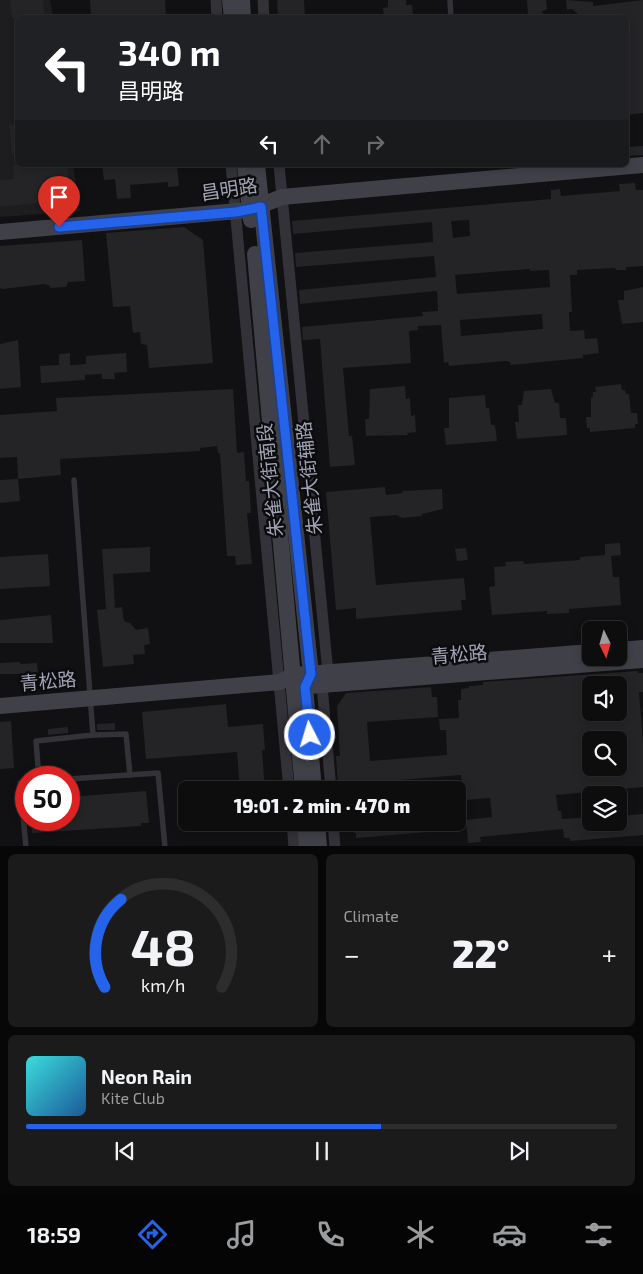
<!DOCTYPE html>
<html lang="en">
<head>
<meta charset="utf-8">
<style>
  :root { --surface:#0d0d0e; --page:#1b1b1c; --text:#f1f3f6; --muted:#9a9c9e; --line:#2d2d2e; --accent:#2563eb }
  body { margin:0; font-family:"Exo 2","Noto Sans SC",sans-serif; background:var(--page); color:var(--text); height:100vh; display:flex; flex-direction:column; font-size:19px; white-space:nowrap }
  * { box-sizing:border-box; margin:0 }
  p { font-size:16px; color:var(--muted) }
  .icon { flex:none; width:28px; height:28px; fill:none; stroke:currentColor; stroke-width:2; stroke-linecap:round; stroke-linejoin:round }
  .map { position:relative; height:846px; overflow:hidden }
  .side { display:flex; flex-direction:column; gap:8px; padding:8px; background:#070708; flex:1 }
  .side>* { flex:none }
  .guide { position:absolute; left:15px; top:15px; width:614px; height:152px; border-radius:8px; box-shadow:0 2px 8px #0003,0 0 0 1px var(--line); background:#202124; color:#fff; overflow:hidden }
  .needle { width:32px; rotate:175deg }
  .fabs { position:absolute; left:582px; top:621px; display:grid; gap:10px }
  .fabs a { display:grid; place-items:center; width:45px; height:45px; border-radius:8px; background:var(--surface); box-shadow:0 2px 8px #0003,0 0 0 1px var(--line); font-size:25px }
  .speed { position:absolute; left:15px; top:766px; display:flex; gap:10px; font-size:25px; font-weight:700; text-align:center }
  .speed>* { display:grid; place-content:center; width:65px; height:65px; border-radius:50%; background:var(--surface); box-shadow:0 2px 8px #0003,0 0 0 1px var(--line); line-height:1 }
  .speed .limit { border:8px solid #d22; background:#fff; color:#111 }
  .pin { position:absolute; display:grid; place-items:center; width:42px; height:42px; color:#fff; margin:-51px -21px; border-radius:50% 50% 50% 0; rotate:-45deg; box-shadow:0 0 5px #0007 }
  .pin .icon { rotate:45deg }
  .me { position:absolute; width:55px; margin:-28px; rotate:355deg; stroke-linejoin:round; filter:drop-shadow(0 0 4px #0008) }
  .turn { display:flex; align-items:center; gap:18px; height:105px; padding:0 20px; font-size:22px }
  .turn .icon { width:65px; height:65px; stroke-width:2.5 }
  .turn b { display:block; font-size:35px; line-height:42px }
  .lanes { display:flex; align-items:center; height:48px; padding:0 20px; background:#0003; justify-content:center; gap:25px; direction:ltr }
  .lanes .off { opacity:.35 }
  .big { font-size:38px; font-weight:800; line-height:1.1 }
  .side .card { flex:1; display:flex; flex-direction:column; justify-content:center; gap:8px; min-width:0; padding:0 18px; border-radius:8px; background:var(--page) }
  .side .dial { align-items:center; gap:0 }
  .dial svg { height:130px; overflow:visible; fill:none; stroke:var(--line); stroke-width:7; stroke-linecap:round; text-anchor:middle }
  .dial text { fill:var(--text); stroke:none }
  .song { display:flex; align-items:center; gap:15px }
  .cover { width:60px; height:60px; border-radius:8px; background:linear-gradient(135deg,hsl(180 70% 55%),hsl(210 70% 35%)) }
  .played { height:5px; border-radius:2px; background:linear-gradient(90deg,var(--accent) 60%,var(--line) 60%) }
  .keys { display:flex; justify-content:space-around; direction:ltr }
  .heat { display:flex; justify-content:space-between; align-items:center; font-size:28px; direction:ltr }
  .side .tiles { flex:1; display:grid; gap:8px; grid-template-columns:1fr 1fr }
  .card:last-child { grid-column:span 2 }
  .trip { position:absolute; left:178px; top:781px; width:288px; height:50px; border-radius:8px; background:var(--surface); box-shadow:0 2px 8px #0003,0 0 0 1px var(--line); font-weight:800; line-height:50px; text-align:center }
  .tab-bar { display:flex; height:80px; justify-content:space-around; align-items:center; background:#050506; color:var(--muted) }
  .tab-bar .icon { width:35px; height:35px }
  .tab-bar .active { color:var(--accent) }
  .tab-bar b { font-size:22px; color:var(--text) }
  .map>svg:first-child { display:block }
  .built { fill:#1d1d20 }
  .building { fill:#242427; fill-rule:evenodd }
  .lines { fill:none; stroke-linecap:round; stroke-linejoin:round }
  .lane { stroke:#323238; stroke-width:5.5 }
  .street { stroke:#323238; stroke-width:11 }
  .secondary { stroke:#404048; stroke-width:16 }
  .route-casing { stroke:#184099; stroke-width:12 }
  .route { stroke:#2563eb; stroke-width:9 }
  .labels { text-anchor:middle; stroke-width:5; stroke-linejoin:round; paint-order:stroke }
  .street-label { font-size:19px; fill:#a1a4b4; stroke:#0c0c0e }
</style>
</head>
<body>
<div class="map">
<svg width="643" height="847" viewBox="0 0 643 847">
  <rect width="100%" height="100%" fill="#111113"/>
  <polygon class="built" points="0,0 50,0 53,17 18,18 18,165 73,165 80,211 0,217"/>
  <g class="building">
    <polygon points="10,0 43,0 45,18 12,18"/>
    <polygon points="90,0 165,0 166,18 91,16"/>
    <polygon points="277,0 304,0 305,18 278,18"/>
    <polygon points="388,0 406,0 406,5 412,5 413,18 384,18 383,8 388,7"/>
    <polygon points="527,0 546,0 547,10 542,11 543,14 528,15"/>
    <polygon points="566,0 593,2 593,6 643,0 643,113 626,115 626,18 578,18 578,14 572,9 567,10"/>
    <polygon points="18,124 18,153 12,154 9,125"/>
    <polygon points="643,146 643,155 626,156 626,147"/>
    <polygon points="13,165 67,165 71,199 0,207 0,180 14,179"/>
    <polygon points="102,165 177,165 179,186 168,187 168,182 130,185 131,198 117,199 115,179 104,180"/>
    <path d="M635 183 636 190H643V266L626 267V270H616L615 268 577 270V275H570L572 312H569L570 331 584 330 585 339 597 338 599 353 583 355V358L511 365 510 362 505 361 449 366 448 362 444 363 441 325 418 326V330L409 331 411 363 343 368 349 436H352L355 465 330 467 320 339 303 340 302 327 423 316 422 312 438 311 437 291 300 304 299 290 436 277 434 256 296 267 295 253 433 242 432 222 293 234 292 221 551 199V190L560 189 561 196 620 191 619 184ZM469 220 470 236 453 238 451 221ZM530 269V271L549 270 550 287 457 294 455 275ZM542 314 543 329 461 336 460 320Z"/>
    <polygon points="184,227 203,240 213,363 149,368 147,345 141,344 140,332 133,333 130,306 113,307 106,233"/>
    <polygon points="82,240 85,281 68,282 66,287 50,288 50,286 44,284 3,289 0,288 0,246"/>
    <polygon points="643,287 643,322 622,324 618,300 624,300 624,291"/>
    <polygon points="18,340 21,387 0,389 0,344"/>
    <polygon points="70,353 70,365 86,364 86,356 126,353 127,372 114,373 115,379 102,379 102,374 85,375 85,380 41,383 40,366 59,365 59,354"/>
    <polygon points="621,384 622,390 625,390 626,394 629,394 631,413 637,413 638,424 635,424 635,428 590,432 590,428 587,428 586,417 591,417 591,398 593,397 593,392 596,392 595,387"/>
    <polygon points="405,386 406,399 410,398 411,416 415,415 416,432 407,433 408,435 366,436 365,419 369,419 370,389"/>
    <polygon points="233,389 237,453 244,452 246,481 249,481 251,513 247,513 252,564 236,565 235,556 227,556 220,453 218,453 217,446 200,448 200,451 60,459 61,475 18,479 17,457 0,458 0,415 57,411 56,398"/>
    <polygon points="551,389 555,403 559,403 560,418 566,418 567,435 517,439 515,422 519,422 518,405 522,405 524,391"/>
    <polygon points="485,395 486,408 489,408 491,425 495,425 497,441 446,445 444,428 449,428 449,398"/>
    <polygon points="18,479 20,501 0,503 0,480"/>
    <polygon points="385,487 386,495 403,493 402,491 442,489 443,509 422,514 422,516 402,518 397,515 370,517 376,585 464,578 466,600 461,600 462,610 356,619 356,608 336,610 326,492"/>
    <polygon points="620,543 621,555 611,556 613,577 619,577 621,605 569,609 569,613 547,614 547,611 492,615 489,587 495,586 494,567 506,566 505,562 523,561 524,564 580,560 580,557 605,555 605,544"/>
    <polygon points="150,547 150,572 113,574 115,608 122,607 124,621 130,623 136,630 148,628 150,644 144,645 145,654 133,655 134,664 103,667 97,610 106,609 102,549"/>
    <polygon points="466,548 468,560 457,561 455,549"/>
    <polygon points="48,554 50,586 0,589 0,557"/>
    <polygon points="51,615 53,643 0,643 0,620"/>
    <polygon points="20,662 20,664 37,663 38,674 0,674 0,663"/>
    <path d="M638 671V673H643V692H639L643 743V787L556 795 558 811H561L562 819 591 817V822H619V816L643 814V835L570 841V838H564L563 829 480 837 481 842 468 843 466 820 492 817 490 798 464 800 461 775 338 785 336 756H340L337 706 346 693 431 687 432 697H437L438 717 367 722 370 761 447 755 446 730H440L439 719 459 718 458 700H461V689L469 688V686L483 685V682ZM591 685H619V712H591ZM591 740H619V768H591Z"/>
    <polygon points="226,704 228,727 263,724 265,750 262,750 265,790 240,790 237,752 146,759 142,712"/>
    <polygon points="11,721 14,768 0,769 0,722"/>
    <polygon points="115,723 115,730 97,730 97,724"/>
    <polygon points="68,727 68,733 48,735 48,729"/>
    <polygon points="146,791 149,823 141,823 141,826 32,833 31,820 69,820 69,797"/>
    <polygon points="355,822 464,822 464,829 356,838 356,833 354,833"/>
  </g>
  <g class="lines">
    <g class="lane">
      <polyline points="450,0 451,18"/>
      <polyline points="93,735 126,734 130,775"/>
      <polyline points="39,778 36,741 93,735 74,480"/>
      <polyline points="69,779 158,773 165,847"/>
      <polyline points="26,847 20,783 26,782"/>
    </g>
    <g class="street">
      <polyline points="216,0 217,18"/>
      <polyline points="263,0 264,18"/>
      <polyline points="231,165 289,790"/>
      <polyline points="279,165 328,673 322,685 331,790"/>
      <polyline points="292,822 294,847"/>
      <polyline points="333,822 335,847"/>
    </g>
    <g class="secondary">
      <polyline points="230,0 232,18"/>
      <polyline points="242,0 243,18"/>
      <polyline points="245,165 251,220"/>
      <polyline points="257,165 311,674 305,687 314,790"/>
      <polyline points="0,232 249,210 282,197 643,165"/>
      <polyline points="255,254 303,790"/>
      <polyline points="619,650 643,648"/>
      <polyline points="296,687 643,660"/>
      <polyline points="0,706 280,682 293,675 591,652"/>
      <polyline points="305,822 307,847"/>
      <polyline points="317,822 319,847"/>
    </g>
  </g>
  <g class="lines">
    <g class="route-casing">
      <polyline id="route" points="59,227 236,212 261,207 311,674 305,687 310,735"/>
    </g>
    <use href="#route" class="route"/>
  </g>
  <g class="labels">
    <g class="street-label">
      <text transform="translate(229 189) rotate(-9)" y="7">昌明路</text>
      <text transform="translate(309 478) rotate(-96)" y="7">朱雀大街辅路</text>
      <text transform="translate(270 480) rotate(-96)" y="7">朱雀大街南段</text>
      <text transform="translate(459 654) rotate(-5)" y="7">青松路</text>
      <text transform="translate(48 681) rotate(-5)" y="7">青松路</text>
    </g>
  </g>
</svg>
<div class="fabs">
<a><svg class="needle" viewBox="-14 -14 28 28"><path d="M0-13l5 13h-10z" fill="#e53935"/><path d="M0 13l5-13h-10z" fill="#9a9c9e"/></svg></a>
<a><svg class="icon" aria-label="sound" viewBox="0 0 24 24"><path d="M4 9h4l5-4v14l-5-4H4zM17 9q2 3 0 6"/></svg></a>
<a><svg class="icon" aria-label="search" viewBox="0 0 24 24"><circle cx="10" cy="10" r="6"/><path d="M15 15l6 6"/></svg></a>
<a><svg class="icon" aria-label="layers" viewBox="0 0 24 24"><path d="M12 4l9 5-9 5-9-5zM3 14l9 5 9-5"/></svg></a>
</div>
<div class="speed"><div class="limit">50</div></div>
<div class="pin" style="left:59px;top:227px;background:#d93025"><svg class="icon" aria-label="arrive" viewBox="0 0 24 24"><path d="M6 21V4h12l-3 4 3 4H6"/></svg></div>
<svg class="me" style="left:310px;top:735px" viewBox="-20 -20 40 40"><circle r="17" fill="#2563eb" stroke="#fff" stroke-width="3"/><path d="M0-11L8 9 0 5-8 9z" fill="#fff"/></svg>
<div class="trip">19:01 · 2 min · 470 m</div>
<div class="guide">
<div class="turn"><svg class="icon" aria-label="left" viewBox="0 0 24 24"><path d="M17 20v-9H6M10 6l-5 5 5 5"/></svg><div><b>340 m</b>昌明路</div></div>
<div class="lanes"><svg class="icon" aria-label="left" viewBox="0 0 24 24"><path d="M17 20v-9H6M10 6l-5 5 5 5"/></svg><svg class="icon off" aria-label="ahead" viewBox="0 0 24 24"><path d="M12 20V5M6 11l6-6 6 6"/></svg><svg class="icon off" aria-label="right" viewBox="0 0 24 24"><path d="M7 20v-9h11M14 6l5 5-5 5"/></svg></div>
</div>
</div>
<section class="side">
<div class="tiles">
<div class="card dial"><svg viewBox="0 0 100 80">
<path d="M14 69A42 42 0 1 1 86 69"/>
<path d="M14 69A42 42 0 0 1 24 15" stroke="#2563eb"/>
<text x="50" y="56" font-size="32" font-weight="700">48</text>
<text x="50" y="72" font-size="11">km/h</text>
</svg></div>
<div class="card"><p>Climate</p>
<div class="heat"><a>−</a><b class="big">22°</b><a>+</a></div>
</div>
<div class="card">
<div class="song"><i class="cover"></i><div><b>Neon Rain</b><p>Kite Club</p></div></div>
<div class="played"></div>
<div class="keys"><svg class="icon" aria-label="previous" viewBox="0 0 24 24"><path d="M18 5L8 12l10 7zM5 5v14"/></svg><svg class="icon" aria-label="pause" viewBox="0 0 24 24"><path d="M8 5v14M16 5v14"/></svg><svg class="icon" aria-label="next" viewBox="0 0 24 24"><path d="M6 5l10 7-10 7zM19 5v14"/></svg></div>
</div>
</div>
</section>
<nav class="tab-bar">
<b>18:59</b>
<svg class="icon active" aria-label="directions" viewBox="0 0 24 24"><path d="M12 3l9 9-9 9-9-9zM9 14v-3h6M13 9l2 2-2 2"/></svg>
<svg class="icon" aria-label="music" viewBox="0 0 24 24"><path d="M9 18V5l10-2v13"/><circle cx="6" cy="18" r="3"/><circle cx="16" cy="16" r="3"/></svg>
<svg class="icon" aria-label="phone" viewBox="0 0 24 24"><path d="M5 4h4l2 5-3 2q2 4 5 5l2-3 5 2v4C11 20 4 13 5 4z"/></svg>
<svg class="icon" aria-label="climate" viewBox="0 0 24 24"><path d="M12 3v18M4 7l16 10M4 17L20 7"/></svg>
<svg class="icon" aria-label="car" viewBox="0 0 24 24"><path d="M5 17H2v-5l4-1 3-4h7l3 4 3 1v5h-3M9 17h6M6 11h13"/><circle cx="7" cy="17" r="2"/><circle cx="17" cy="17" r="2"/></svg>
<svg class="icon" aria-label="filters" viewBox="0 0 24 24"><path d="M4 7h16M4 17h16"/><circle cx="9" cy="7" r="2"/><circle cx="15" cy="17" r="2"/></svg>
</nav>
</body>
</html>
